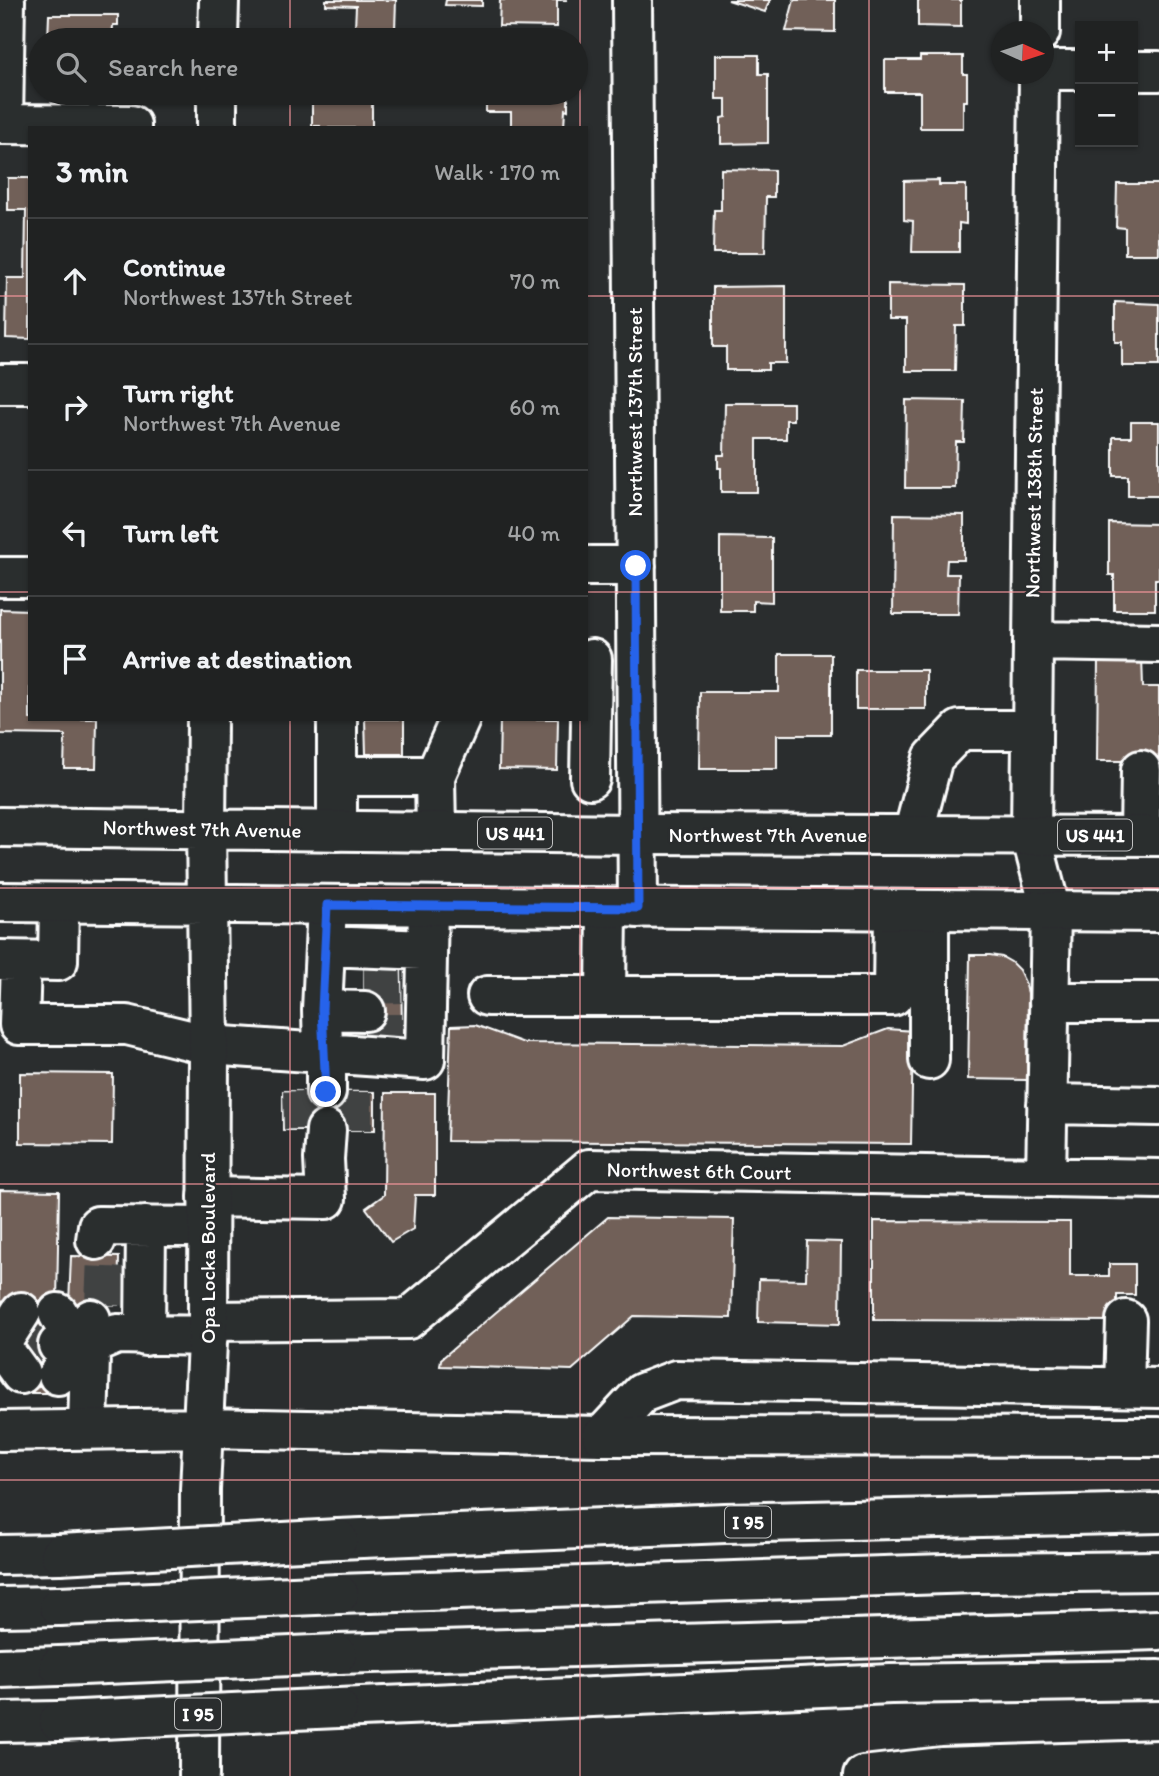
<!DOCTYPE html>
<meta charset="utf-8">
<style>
body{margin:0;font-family:Itim,sans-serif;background:#2d2f2f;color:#f1f3f6}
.controls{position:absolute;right:21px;top:21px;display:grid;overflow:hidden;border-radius:0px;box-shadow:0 2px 5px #0004}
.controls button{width:63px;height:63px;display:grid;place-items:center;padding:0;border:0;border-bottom:2px solid #3d3f40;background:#202222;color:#f1f3f6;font:35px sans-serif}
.compass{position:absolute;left:991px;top:21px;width:63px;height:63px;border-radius:50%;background:#202222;box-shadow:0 2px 5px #0004;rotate:93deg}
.stop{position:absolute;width:21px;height:21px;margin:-16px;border:5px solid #2563eb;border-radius:50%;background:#fff}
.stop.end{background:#2563eb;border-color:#fff;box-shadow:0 2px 7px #0008}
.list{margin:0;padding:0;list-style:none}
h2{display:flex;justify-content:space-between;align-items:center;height:91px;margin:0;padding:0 28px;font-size:30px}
h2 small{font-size:23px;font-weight:400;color:#a2a4a5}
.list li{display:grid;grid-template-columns:46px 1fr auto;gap:21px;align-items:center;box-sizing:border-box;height:126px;padding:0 28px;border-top:2px solid #3d3f40}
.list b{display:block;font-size:26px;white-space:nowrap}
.list p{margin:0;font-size:23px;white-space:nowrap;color:#a2a4a5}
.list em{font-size:23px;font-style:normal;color:#a2a4a5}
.icon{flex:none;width:38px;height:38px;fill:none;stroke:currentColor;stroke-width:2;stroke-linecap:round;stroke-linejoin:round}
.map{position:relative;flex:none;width:1159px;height:1776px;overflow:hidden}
.search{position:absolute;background:#202222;box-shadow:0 2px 5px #0004;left:28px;top:28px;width:560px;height:77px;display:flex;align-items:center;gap:18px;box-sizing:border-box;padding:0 24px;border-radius:38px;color:#a2a4a5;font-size:26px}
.panel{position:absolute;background:#202222;box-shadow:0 2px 5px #0004;left:28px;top:126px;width:560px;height:595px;border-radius:0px}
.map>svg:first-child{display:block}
.building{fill:#716059;stroke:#fff;stroke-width:2}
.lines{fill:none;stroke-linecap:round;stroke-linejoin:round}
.minor-tunnel{stroke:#3f4243;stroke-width:38;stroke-dasharray:38 19;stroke-linecap:butt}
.minor-casing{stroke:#fff;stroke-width:44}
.major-casing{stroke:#fff;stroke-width:44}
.highway-casing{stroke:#fff;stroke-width:44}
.minor{stroke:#2a2d2e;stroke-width:38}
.major{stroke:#2a2d2e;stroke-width:38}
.highway{stroke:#2a2d2e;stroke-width:38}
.highway-bridge-casing{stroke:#fff;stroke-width:44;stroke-linecap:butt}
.highway-bridge{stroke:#2a2d2e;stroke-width:38}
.route{stroke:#2563eb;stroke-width:9}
.grid{fill:none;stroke:#ff9aa2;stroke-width:2;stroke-opacity:0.55}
.labels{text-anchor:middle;stroke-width:5;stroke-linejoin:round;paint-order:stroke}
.shield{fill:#2a2d2e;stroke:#bfc0c0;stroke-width:2}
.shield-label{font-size:19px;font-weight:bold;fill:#fff}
.street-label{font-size:21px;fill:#fff;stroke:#2a2d2e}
</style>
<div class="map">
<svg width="1159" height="1776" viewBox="0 0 1159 1776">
<rect width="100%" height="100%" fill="#2a2d2e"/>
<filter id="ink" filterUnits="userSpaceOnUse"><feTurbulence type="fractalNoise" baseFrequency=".0143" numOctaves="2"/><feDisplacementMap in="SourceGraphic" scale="14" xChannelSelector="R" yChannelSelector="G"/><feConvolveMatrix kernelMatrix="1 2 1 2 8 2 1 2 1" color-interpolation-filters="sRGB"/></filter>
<g filter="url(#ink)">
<path class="building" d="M326,0H396L395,30L355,28L356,6L326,5Z
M446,0H482V6L445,5Z
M500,0H567H557V27L499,26Z
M728,0H770L765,12Z
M794,0H835V32L786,31Z
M918,0H961V27L918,26Z
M49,15H118V25H113L112,40H48Z
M716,55H759V74H768V143L721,144V118L726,117V99H716Z
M920,56H963V74H967V101H963V128H920V92H885V60H920Z
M312,93H359V102L372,101V128H320V126H312Z
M484,93H568V110L565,109L564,128H511V112H486V103H484Z
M721,169L774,170V197H766L765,253H713L714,210H721Z
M8,178H30V339L6,338L7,278H25L26,210H8Z
M939,180V185H966V224L959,223V252H912L913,221L904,220V181Z
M1117,184H1159V254H1125V228L1116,227Z
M888,284L965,285V326H956L955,371H906V320H888Z
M786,286V363H768V370H726V347H713V287Z
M1115,302L1159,304V366H1122V342H1115Z
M906,400L965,401L964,442H956L955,488H905Z
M725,403H793V420H786V439H757V492H721V468H718V455H724Z
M1131,422H1159V496H1128V476H1113V437H1131Z
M894,514L964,515V560H947L946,574H959L958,614H893Z
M1109,523L1159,524V579H1155V610H1114V575H1109Z
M720,537L772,538V602L753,601V611H720Z
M0,609L30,610V719H97L96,768H64L65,735L0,734Z
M779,654H831V735H777V769H699L700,692H779Z
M1098,656H1142L1143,687H1159V761H1097Z
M856,670H926V709H856Z
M365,719H404V754H366Z
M500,719H558L557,770L499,769Z
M970,955H990L1002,957L1011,962L1019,970L1025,982L1028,993L1027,1080L968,1079Z
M401,965L402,1033H365L364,968Z
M475,1025L524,1043L843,1046L888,1029L913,1031L911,1144L447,1141L451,1026Z
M20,1073L113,1074L112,1144L20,1143Z
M283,1091L375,1092V1130H283Z
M385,1093H435V1195H415L413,1229L391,1242L366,1208L384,1195Z
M0,1190L59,1191L57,1303L0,1302Z
M608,1217L734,1219L731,1318L634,1316L572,1370L440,1366L441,1359Z
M874,1221L1070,1222V1276H1109V1264H1135V1295H1117V1321L874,1320Z
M807,1241L841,1242L840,1324L758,1322L759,1279L806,1280Z
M71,1256L119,1257L118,1305L69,1304Z
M22,1305H59L57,1393H20Z"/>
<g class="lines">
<path class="minor-tunnel" d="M364,985L401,984
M365,1033H402
M302,1091L303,1130
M353,1092V1130
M104,1305L106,1257
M21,1345H58"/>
<g class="minor-casing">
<path id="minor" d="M632,0L638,908
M1040,32V0
M1044,70H1080
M1133,71H1159
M1039,74L1031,835L1051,911L1046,1177
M0,124L131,125V128
M3,124L5,0
M0,384H30
M586,566H636
M0,577H30
M1033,641L1159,643
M337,776V719
M590,779L592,659
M337,831V776H435
M436,832L435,776L460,719
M913,835L933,758L960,730H1032
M1140,835L1141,770
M327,905L322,1010L323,1053L425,1060L428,906
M325,946L427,950
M0,960L58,961L59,903
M21,961L19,1025H127L209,1045L323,1053L326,1069V1092
M487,996H893L894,910
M606,996L607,908
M1049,1002H1159
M322,1010L365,1011
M929,1060V910
M1047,1104L1159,1106
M208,1197L326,1199L324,1159L326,1130
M96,1240L98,1226L208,1227
M208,1321L408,1319L589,1169L1159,1179
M145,1336L146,1226
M58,1345H91L117,1334L208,1336
M21,1374L0,1345L21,1312
M58,1375L75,1345L58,1313
M1124,1387L1126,1320
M88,1429L91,1319
M602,1436L642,1393L676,1380L1159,1388"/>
</g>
<g class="major-casing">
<path id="major" d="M218,40L219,0
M217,128V93
M0,827L638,834L1159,836
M0,902L1159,912
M0,1431L204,1428L602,1436
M199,1776L200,1490L208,1321L209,1045L206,829L207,719"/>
</g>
<g class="highway-casing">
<path id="highway" d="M602,1436L1159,1437
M338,1539L725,1523L1159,1513
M0,1555L60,1554
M339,1594L975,1573L1159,1571
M0,1607L59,1606
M337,1654L1159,1630
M0,1668L59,1666
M338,1708L891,1684L1159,1680
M0,1722L59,1721
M863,1776L942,1767L1159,1760"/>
</g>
<use href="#minor" class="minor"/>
<use href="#major" class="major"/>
<use href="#highway" class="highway"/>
<g class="highway-bridge-casing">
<path id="highway-bridge" d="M60,1554L338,1539
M59,1606L339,1594
M59,1666L337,1654
M59,1721L338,1708"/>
</g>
<use href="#highway-bridge" class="highway-bridge"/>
</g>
</g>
<g class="lines" filter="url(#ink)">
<path class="route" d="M326,1092L322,1010L327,905L638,908L636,566"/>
</g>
<path class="grid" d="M290,0V40M580,0V128M869,0V1776M290,93V128M0,296H30M586,296H1159M0,592H30M586,592H1159M290,719V1776M580,719V1776M0,888H1159M0,1184H1159M0,1480H1159"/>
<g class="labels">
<g class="shield">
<rect x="478" y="817.5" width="74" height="31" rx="5"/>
<rect x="1058" y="819.5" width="74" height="31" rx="5"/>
<rect x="725" y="1506.5" width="46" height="31" rx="5"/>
<rect x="175" y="1698.5" width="46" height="31" rx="5"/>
</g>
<g class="shield-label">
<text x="515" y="840">US 441</text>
<text x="1095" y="842">US 441</text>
<text x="748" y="1529">I 95</text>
<text x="198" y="1721">I 95</text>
</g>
<g class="street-label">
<text transform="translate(635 412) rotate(-90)" y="7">Northwest 137th Street</text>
<text transform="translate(1034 493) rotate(-89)" y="7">Northwest 138th Street</text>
<text transform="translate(202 829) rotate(1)" y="7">Northwest 7th Avenue</text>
<text x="768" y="842">Northwest 7th Avenue</text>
<text transform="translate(699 1171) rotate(1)" y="7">Northwest 6th Court</text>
<text transform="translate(208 1248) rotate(-90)" y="7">Opa Locka Boulevard</text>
</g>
</g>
</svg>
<div class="controls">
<button>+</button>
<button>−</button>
</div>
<svg class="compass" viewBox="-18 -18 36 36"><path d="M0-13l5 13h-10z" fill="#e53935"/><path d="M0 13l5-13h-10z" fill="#a2a4a5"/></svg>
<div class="stop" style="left:636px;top:566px"></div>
<div class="stop end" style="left:326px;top:1092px"></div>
<div class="search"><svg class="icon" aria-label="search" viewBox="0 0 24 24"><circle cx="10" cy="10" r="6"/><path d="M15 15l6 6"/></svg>Search here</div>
<section class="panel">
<h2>3 min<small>Walk · 170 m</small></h2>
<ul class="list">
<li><svg class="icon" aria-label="ahead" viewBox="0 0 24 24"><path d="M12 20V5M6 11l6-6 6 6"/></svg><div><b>Continue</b><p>Northwest 137th Street</p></div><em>70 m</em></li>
<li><svg class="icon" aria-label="right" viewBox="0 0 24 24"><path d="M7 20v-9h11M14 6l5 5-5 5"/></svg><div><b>Turn right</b><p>Northwest 7th Avenue</p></div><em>60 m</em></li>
<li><svg class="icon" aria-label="left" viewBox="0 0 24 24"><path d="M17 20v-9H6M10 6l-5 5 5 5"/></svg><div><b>Turn left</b></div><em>40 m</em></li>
<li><svg class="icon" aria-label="arrive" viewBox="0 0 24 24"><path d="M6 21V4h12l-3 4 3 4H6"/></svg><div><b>Arrive at destination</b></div></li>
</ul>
</section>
</div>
